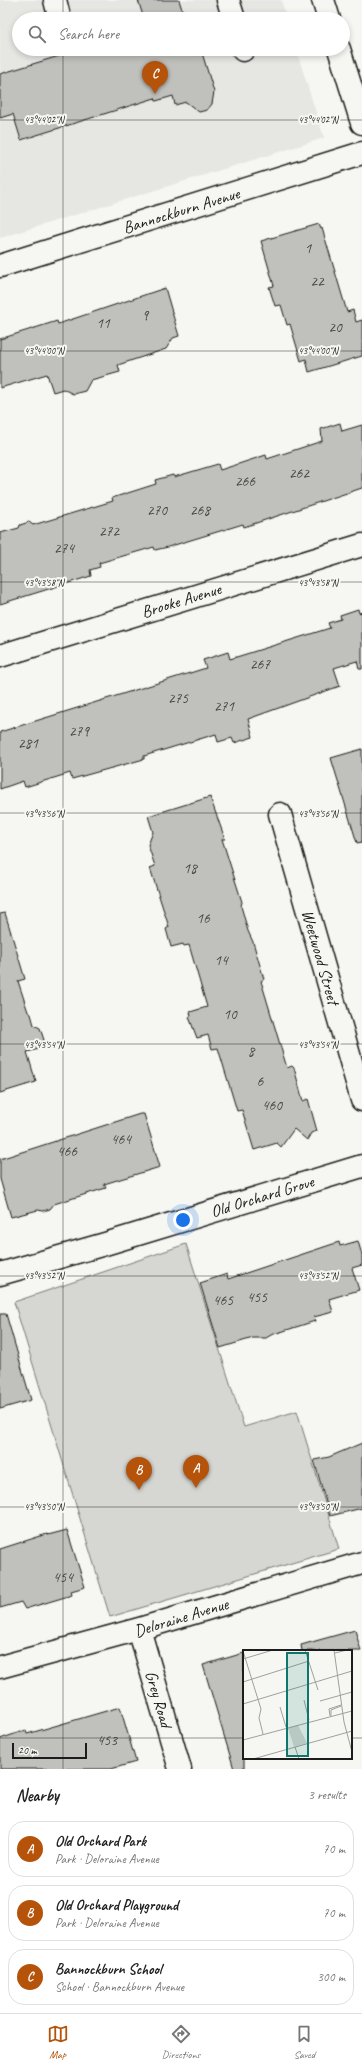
<!DOCTYPE html>
<meta charset="utf-8">
<style>
body{margin:0;font-family:Caveat,sans-serif;background:#f2f2f2;color:#222}
.scale{position:absolute;left:12px;bottom:10px;width:75px;box-sizing:border-box;padding-left:4px;border:2px solid #1c1c1c;border-top:0;font-size:11px;line-height:14px;white-space:nowrap;color:#1c1c1c;-webkit-text-stroke:3px #f6f6f2;paint-order:stroke}
.you{position:absolute;left:183px;top:1220px;width:14px;height:14px;margin:-10px;border:3px solid #fff;border-radius:50%;background:#1a73e8;box-shadow:0 0 0 6px #1a73e833}
.badge{display:grid;place-items:center;width:26px;height:26px;border-radius:50%;background:#b45309;color:#fff;font-size:13px;font-weight:700}
.pin{position:absolute;translate:-50% -33px;filter:drop-shadow(0 1px 2px #0008)}
.pin::after{content:'';position:absolute;top:21px;width:14px;height:12px;background:inherit;clip-path:polygon(0 0,100% 0,50% 100%)}
.list{margin:0;padding:0;list-style:none}
h2{display:flex;justify-content:space-between;align-items:center;height:52px;margin:0;padding:0 16px;font-size:17px}
h2 small{font-size:13px;font-weight:400;color:#767676}
.list li{display:grid;grid-template-columns:26px 1fr auto;gap:12px;align-items:center;box-sizing:border-box;height:56px;margin:0 8px 8px;padding:0 8px;border:1px solid #e0e0e0;border-radius:16px}
.list b{display:block;font-size:15px;white-space:nowrap}
.list p{margin:0;font-size:13px;white-space:nowrap;color:#767676}
.list em{font-size:13px;font-style:normal;color:#767676}
.icon{flex:none;width:22px;height:22px;fill:none;stroke:currentColor;stroke-width:2;stroke-linecap:round;stroke-linejoin:round}
.map{position:relative;flex:none;width:362px;height:1769px;overflow:hidden}
.search{position:absolute;background:#fff;box-shadow:0 2px 6px #0003;left:12px;right:12px;top:12px;height:44px;display:flex;align-items:center;gap:10px;box-sizing:border-box;padding:0 14px;border-radius:22px;color:#767676;font-size:15px}
.sheet{height:244px;background:#fff}
nav{display:flex;justify-content:space-around;align-items:center;box-sizing:border-box;height:56px;border-top:1px solid #e0e0e0;background:#fff;font-size:11px;color:#767676}
nav a{display:grid;justify-items:center;gap:2px}
nav .on{color:#b45309}
.map>svg:first-child{display:block}
.built{fill:#e6e6e2}
.green{fill:#d6d6d2;stroke:#797977}
.building{fill:#c0c0bd;stroke:#1c1c1c}
.lines{fill:none;stroke-linecap:round;stroke-linejoin:round}
.minor-casing{stroke:#1c1c1c;stroke-width:25}
.minor{stroke:#f6f6f2;stroke-width:22}
.ticks{fill:none;stroke:#1c1c1c;stroke-width:1;stroke-opacity:0.45}
.labels{text-anchor:middle;stroke-width:4;stroke-linejoin:round;paint-order:stroke}
.number-label{font-size:15px;fill:#454544}
.street-label{font-size:17px;fill:#1c1c1c;stroke:#f6f6f2}
.inset-road{fill:none;stroke:#9f9f9c;stroke-width:1}
.view{fill:#0f766e;fill-opacity:0.15;stroke:#0f766e;stroke-width:2}
.inset-edge{fill:none;stroke:#1c1c1c;stroke-width:2}
.ticks-label{font-size:10px;text-anchor:middle;fill:#1c1c1c;stroke:#f6f6f2;stroke-width:4;stroke-linejoin:round;paint-order:stroke}
</style>
<div class="map">
<svg width="362" height="1769" viewBox="0 0 362 1769">
<rect width="100%" height="100%" fill="#f6f6f2"/>
<filter id="ink" filterUnits="userSpaceOnUse"><feTurbulence type="fractalNoise" baseFrequency=".025" numOctaves="2"/><feDisplacementMap in="SourceGraphic" scale="8" xChannelSelector="R" yChannelSelector="G"/><feConvolveMatrix kernelMatrix="1 2 1 2 8 2 1 2 1" color-interpolation-filters="sRGB"/></filter>
<g filter="url(#ink)">
<path class="built" d="M0,0H281L287,19H19V49H296L324,138L0,238Z"/>
<path class="green" d="M186,1244L244,1427L297,1411L339,1549L110,1617L14,1302Z"/>
<path class="building" d="M138,0H179L185,19H144Z
M82,49H194L196,55L202,53L214,92L212,104L207,110L199,112L186,102L175,105L173,96L156,101L155,98L21,140L13,114L0,118V74Z
M319,224L321,229L322,228L347,312L353,310L356,322L362,320V356L309,372L306,359L301,361L290,324L287,325L281,305L275,306L269,287L274,286L261,241Z
M165,288L179,336L173,338L166,349L118,365L120,372L91,380L85,391L73,394L63,389L53,392L47,374L0,388V339L57,321L58,324Z
M340,423L342,431L362,425V488L244,527L243,524L168,547L155,550L154,547L99,563L100,567L90,570L91,576L0,604V533L19,528L20,525L29,522L33,525L113,501L112,498L156,484L155,480L173,475L174,477L218,464L220,470L266,455L267,459L322,441L321,429Z
M358,609L359,613L362,612V669H359L357,661L334,668L340,686L248,719L253,737L234,743L232,738L218,742L216,734L144,756V759L72,779L70,773L25,787L23,781L0,789V732L206,668L203,660L228,652L230,659L330,628L328,623L341,619L340,615Z
M362,749V842L357,843L331,758Z
M210,797L225,839H222L242,902L241,906L248,931L253,942L264,979L261,981L287,1068L292,1066L294,1068L303,1101L308,1099L317,1131L311,1133L307,1140L294,1129L281,1147L277,1143L254,1150L242,1110L237,1111L218,1048L212,1049L208,1035L197,1038L189,1017L191,1016L190,1012L207,1007L189,945L184,946L183,944L171,947L166,929L169,927L150,868L155,866L148,845L153,832L148,816Z
M5,913L25,979L18,981L28,1012L31,1014L34,1025L40,1028L44,1040L39,1049L27,1052L36,1082L0,1093V914Z
M140,1114H144L160,1167L104,1184L106,1188L54,1204L50,1209L43,1211L38,1210L11,1217L0,1179V1159Z
M358,1241L362,1255V1265L352,1268L359,1290L329,1299L333,1312L314,1317L315,1321L271,1335L266,1338H253L220,1348L200,1283L227,1274L228,1279L339,1242L340,1246Z
M0,1314H6L31,1400L0,1409Z
M362,1443V1508L330,1516L314,1460L329,1457Z
M67,1530L85,1587L71,1591L72,1595L25,1609L21,1602L0,1608V1549L47,1534L48,1535Z
M355,1630L361,1651H302L301,1645Z
M244,1653V1769H234L203,1665Z
M120,1707L136,1762L111,1769H0V1739L26,1730L27,1734Z"/>
<g class="lines">
<g class="minor-casing">
<path id="minor" d="M55,0L59,16
M228,0L234,19
M323,0L329,19
M243,49V50
M339,49L362,123
M0,266L362,153
M0,656L362,545
M280,814L362,1100
M0,1274L105,1244L362,1166
M139,1629L180,1769
M0,1667L139,1629L362,1563"/>
</g>
<use href="#minor" class="minor"/>
</g>
</g>
<path class="ticks" d="M63,0V19M63,49V1769M0,120H362M0,351H362M0,582H362M0,813H362M0,1044H362M0,1276H362M0,1507H362M0,1738H244M351,1738H362"/>
<g class="labels">
<g class="number-label">
<text x="308" y="253">1</text>
<text x="317" y="286">22</text>
<text x="145" y="320">9</text>
<text x="103" y="328">11</text>
<text x="335" y="332">20</text>
<text x="299" y="478">262</text>
<text x="245" y="486">266</text>
<text x="157" y="515">270</text>
<text x="200" y="515">268</text>
<text x="109" y="536">272</text>
<text x="64" y="553">274</text>
<text x="260" y="669">267</text>
<text x="178" y="703">275</text>
<text x="224" y="711">271</text>
<text x="79" y="736">279</text>
<text x="28" y="748">281</text>
<text x="190" y="873">18</text>
<text x="203" y="923">16</text>
<text x="221" y="965">14</text>
<text x="230" y="1019">10</text>
<text x="251" y="1056">8</text>
<text x="260" y="1086">6</text>
<text x="272" y="1110">460</text>
<text x="121" y="1144">464</text>
<text x="67" y="1156">466</text>
<text x="257" y="1302">455</text>
<text x="223" y="1305">465</text>
<text x="63" y="1582">454</text>
<text x="107" y="1745">453</text>
</g>
<g class="street-label">
<text transform="translate(181 210) rotate(-17)" y="6">Bannockburn Avenue</text>
<text transform="translate(181 600) rotate(-17)" y="6">Brooke Avenue</text>
<text transform="translate(321 957) rotate(74)" y="6">Weetwood Street</text>
<text transform="translate(262 1196) rotate(-17)" y="6">Old Orchard Grove</text>
<text transform="translate(181 1617) rotate(-17)" y="6">Deloraine Avenue</text>
<text transform="translate(159 1699) rotate(74)" y="6">Grey Road</text>
</g>
</g>
<g transform="translate(243 1650)">
<rect width="109" height="109" fill="#f6f6f2"/>
<path d="M55,75L64,93L51,97L45,78Z" fill="#d6d6d2"/>
<path class="inset-road" d="M62,0L75,40M91,0L101,72L109,102M0,1L18,59L16,68L20,84M92,3L104,0M0,9L30,0M0,32L66,11M61,50L66,70M77,51L109,42M0,54L109,21M37,57L43,77M87,66L86,59L98,55M88,66V60L98,56M0,90L109,61M52,97L56,109M10,109L109,81"/>
<path class="view" d="M44,3H65V106H44Z"/>
<rect width="109" height="109" class="inset-edge"/>
</g>
<g class="ticks-label">
<text x="44" y="123">43°44'02"N</text>
<text x="318" y="123">43°44'02"N</text>
<text x="44" y="354">43°44'00"N</text>
<text x="318" y="354">43°44'00"N</text>
<text x="44" y="586">43°43'58"N</text>
<text x="318" y="586">43°43'58"N</text>
<text x="44" y="817">43°43'56"N</text>
<text x="318" y="817">43°43'56"N</text>
<text x="44" y="1048">43°43'54"N</text>
<text x="318" y="1048">43°43'54"N</text>
<text x="44" y="1279">43°43'52"N</text>
<text x="318" y="1279">43°43'52"N</text>
<text x="44" y="1510">43°43'50"N</text>
<text x="318" y="1510">43°43'50"N</text>
</g>
</svg>
<div class="scale">20 m</div>
<div class="you"></div>
<div class="pin badge" style="left:196px;top:1488px">A</div>
<div class="pin badge" style="left:139px;top:1490px">B</div>
<div class="pin badge" style="left:155px;top:94px">C</div>
<div class="search"><svg class="icon" aria-label="search" viewBox="0 0 24 24"><circle cx="10" cy="10" r="6"/><path d="M15 15l6 6"/></svg>Search here</div>
</div>
<section class="sheet">
<h2>Nearby<small>3 results</small></h2>
<ul class="list">
<li><span class="badge">A</span><div><b>Old Orchard Park</b><p>Park · Deloraine Avenue</p></div><em>70 m</em></li>
<li><span class="badge">B</span><div><b>Old Orchard Playground</b><p>Park · Deloraine Avenue</p></div><em>70 m</em></li>
<li><span class="badge">C</span><div><b>Bannockburn School</b><p>School · Bannockburn Avenue</p></div><em>300 m</em></li>
</ul>
</section>
<nav>
<a class="on"><svg class="icon" aria-label="map" viewBox="0 0 24 24"><path d="M3 6l6-2 6 2 6-2v14l-6 2-6-2-6 2zM9 4v14M15 6v14"/></svg>Map</a>
<a><svg class="icon" aria-label="directions" viewBox="0 0 24 24"><path d="M12 3l9 9-9 9-9-9zM9 14v-3h6M13 9l2 2-2 2"/></svg>Directions</a>
<a><svg class="icon" aria-label="saved" viewBox="0 0 24 24"><path d="M7 4h10v16l-5-4-5 4z"/></svg>Saved</a>
</nav>
